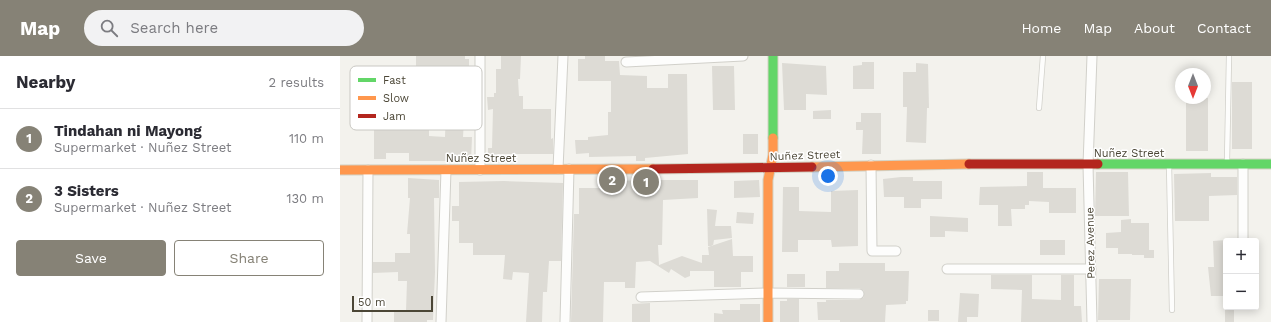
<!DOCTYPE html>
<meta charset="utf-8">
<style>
body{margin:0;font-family:"Work Sans",sans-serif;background:#f2f2f3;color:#2b2b33}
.controls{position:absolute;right:12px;bottom:12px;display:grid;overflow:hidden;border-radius:4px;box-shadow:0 2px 10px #0003}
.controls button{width:36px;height:36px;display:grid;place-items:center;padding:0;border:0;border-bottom:1px solid #e1e1e2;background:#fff;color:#2b2b33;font:20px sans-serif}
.compass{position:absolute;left:835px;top:12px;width:36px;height:36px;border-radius:50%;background:#fff;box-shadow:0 2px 10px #0003;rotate:180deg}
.scale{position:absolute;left:12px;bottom:10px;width:81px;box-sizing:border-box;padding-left:4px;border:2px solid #4b4636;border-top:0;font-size:11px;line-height:14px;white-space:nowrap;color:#4b4636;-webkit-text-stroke:3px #fff;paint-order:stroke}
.you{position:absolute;left:488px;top:120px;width:14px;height:14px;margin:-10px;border:3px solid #fff;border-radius:50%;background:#1a73e8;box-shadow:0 0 0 6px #1a73e833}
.badge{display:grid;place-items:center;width:26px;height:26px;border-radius:50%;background:#868276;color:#fff;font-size:13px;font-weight:700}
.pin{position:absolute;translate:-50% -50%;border:2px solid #fff;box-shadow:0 1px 4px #0006}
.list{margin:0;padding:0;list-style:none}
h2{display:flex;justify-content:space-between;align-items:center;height:52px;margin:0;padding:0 16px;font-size:17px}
h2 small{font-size:13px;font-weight:400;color:#7c7c81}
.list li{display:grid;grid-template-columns:26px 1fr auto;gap:12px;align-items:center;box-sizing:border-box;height:60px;padding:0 16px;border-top:1px solid #e1e1e2}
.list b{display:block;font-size:15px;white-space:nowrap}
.list p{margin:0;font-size:13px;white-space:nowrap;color:#7c7c81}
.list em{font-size:13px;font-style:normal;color:#7c7c81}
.actions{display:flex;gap:8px;padding:12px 16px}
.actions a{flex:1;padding:9px 0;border:1px solid #868276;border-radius:4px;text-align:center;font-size:14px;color:#868276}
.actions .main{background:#868276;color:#fff}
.icon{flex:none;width:22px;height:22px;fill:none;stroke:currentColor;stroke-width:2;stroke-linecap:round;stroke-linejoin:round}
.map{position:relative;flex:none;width:931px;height:266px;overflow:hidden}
header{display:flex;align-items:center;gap:24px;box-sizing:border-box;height:56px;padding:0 20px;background:#868276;color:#fff}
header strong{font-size:19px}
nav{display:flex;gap:22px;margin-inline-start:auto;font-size:14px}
.search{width:280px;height:36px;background:#f2f2f3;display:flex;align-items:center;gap:10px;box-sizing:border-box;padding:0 14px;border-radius:22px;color:#7c7c81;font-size:15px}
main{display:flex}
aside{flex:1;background:#fff}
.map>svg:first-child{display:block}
.building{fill:#dddbd5;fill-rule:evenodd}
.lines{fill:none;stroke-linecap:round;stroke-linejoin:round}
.lane-casing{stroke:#d1d0ca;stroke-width:6}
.street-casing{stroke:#d1d0ca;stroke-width:11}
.fast-casing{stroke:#d3d1c3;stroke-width:11}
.slow-casing{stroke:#d3d1c3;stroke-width:11}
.jam-casing{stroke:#d3d1c3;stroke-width:11}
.lane{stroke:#fdfdfc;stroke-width:4.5}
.street{stroke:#fdfdfc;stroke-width:9}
.fast{stroke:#63d668;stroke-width:9}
.slow{stroke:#ff974d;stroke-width:9}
.jam{stroke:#b3261e;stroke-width:9}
.labels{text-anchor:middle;stroke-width:3;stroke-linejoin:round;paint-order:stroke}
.street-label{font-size:11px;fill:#4b4636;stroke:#fff}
.key{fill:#fff;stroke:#c9c8c3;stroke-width:1}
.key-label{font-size:11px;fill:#4b4636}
</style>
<header>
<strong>Map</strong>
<div class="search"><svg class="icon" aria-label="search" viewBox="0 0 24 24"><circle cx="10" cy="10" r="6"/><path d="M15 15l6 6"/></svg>Search here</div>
<nav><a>Home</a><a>Map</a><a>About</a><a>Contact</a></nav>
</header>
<main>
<aside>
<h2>Nearby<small>2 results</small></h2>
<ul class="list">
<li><span class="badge">1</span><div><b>Tindahan ni Mayong</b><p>Supermarket · Nuñez Street</p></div><em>110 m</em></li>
<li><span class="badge">2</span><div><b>3 Sisters</b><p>Supermarket · Nuñez Street</p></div><em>130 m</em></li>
</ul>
<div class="actions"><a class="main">Save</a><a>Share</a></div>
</aside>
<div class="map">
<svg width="931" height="266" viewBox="0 0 931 266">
<rect width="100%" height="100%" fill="#f3f2ed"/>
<path class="building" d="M76,0H125V3H129V15H125L122,64H124L123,81H132L131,105H69V97H46V103H34V66H55V40H69L70,11L76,12ZM79,20H99V39H79ZM89,53H106L105,81L89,80Z
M161,0H181L180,23H178L179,40H183V53H211V83L213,82V98H157V102H148V92H152L153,53L148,54L147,41H154V37H156V13H161Z
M245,0H265V5H279L280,19L307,20V32H328V18H347L348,98L305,102V105H296V100L249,101V97L236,98L235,84H248V81L268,79V56H271V25H238V3H245Z
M522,6H534V33H513V10L522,9Z
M442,7L486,10L487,39L466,38V54H444Z
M576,7L588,8L589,52H587L586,87L566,86L567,51H563V16H576Z
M372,10H394L395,54H373Z
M892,26H912V93H892Z
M846,42H868V95H846Z
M491,54V63H473V55Z
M521,57H541V98H522L523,74H516V66H521Z
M403,78H418V98H403Z
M687,116H703V132H736V157H709V146L689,145V149H685V153H671L672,170H658V149H639L640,131L687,130Z
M756,116H788L789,160H755Z
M871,117V121H897V139L869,140V165H835L834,118Z
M561,121H573V125H602V143H581V152H564V141H544L543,123Z
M68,122L99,124V142H94L95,216L93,264H87V266H54V255H66L67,225H58V216L33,217V206H55V197H70V178H67L70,142H68Z
M311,124H358V142L323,144L322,189H318L319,209L342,200L362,207V199H369L368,191L392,183L393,200H413V216H401V231H374V215H350V220L345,222L331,213L329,217L310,205L296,206L295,232H285V226H264L263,266H231L234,158H239V132H266V125Z
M419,124L420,141L394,142V125Z
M164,125L223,127L221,205H209L207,236H203L202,266H186L189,217L173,216L172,224L163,223L165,199H133V187H119V165H112V150H119V126Z
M443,131H459V155L491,156V135L518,134V190L492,191L491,184H458V196H442Z
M367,153L377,154L375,170H391L392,182L374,184L373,190H368Z
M397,156L414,157L413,168L396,167Z
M590,160L628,162V176L605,175V181H590Z
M791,163V167H809V194H814V202H804V199H792V198H778V192H766V177L781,176V164Z
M700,184H725V199H700Z
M886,184V240H871L868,211H874L873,185Z
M499,207H545V215H569L568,245H566V248L546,249L545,266H500V264H478L477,246H486V244H519L524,241V235L519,232H486V215H499Z
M447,218H465V231H447Z
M651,219H692V243L721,244V219H734V250H741L742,266H681L682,234L651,233Z
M759,223H791L790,264H758Z
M620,237L639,238L638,261H627V266H618Z
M447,243H459V266H440V245H447Z
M310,247V266H292V248Z
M400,248H420V266H374V257L383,258L382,254H400Z
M885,251H894V266H885Z
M588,254H599V265H588Z"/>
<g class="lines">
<g class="lane-casing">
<path id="lane" d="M699,52L703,0
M887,106L889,0
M829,108L832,254"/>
</g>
<g class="street-casing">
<path id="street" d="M752,0L748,109L752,266
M286,6L403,0
M531,109L532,195H556
M218,113L223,0
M140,114V0
M903,185V108
M607,213H751
M301,241L428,237L519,238
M27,266L28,114
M101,266L106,114
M225,266L229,113"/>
</g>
<g class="fast-casing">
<path id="fast" d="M433,0V82
M758,108H931"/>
</g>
<g class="slow-casing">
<path id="slow" d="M472,111L629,108
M0,114L313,113
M428,266V124L433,99V82"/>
</g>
<g class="jam-casing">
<path id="jam" d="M629,108H758
M313,113L472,111"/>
</g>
<use href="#lane" class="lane"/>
<use href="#street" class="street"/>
<use href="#fast" class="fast"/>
<use href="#slow" class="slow"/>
<use href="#jam" class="jam"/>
</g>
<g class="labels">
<g class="street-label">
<text x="789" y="101">Nuñez Street</text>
<text transform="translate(465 99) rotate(-2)" y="4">Nuñez Street</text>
<text x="141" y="106">Nuñez Street</text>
<text transform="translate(750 187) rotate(-91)" y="4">Perez Avenue</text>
</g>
</g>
<rect x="10" y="10" width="132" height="64" rx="6" class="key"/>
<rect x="18" y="22" width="18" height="4" fill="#63d668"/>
<rect x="18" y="40" width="18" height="4" fill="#ff974d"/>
<rect x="18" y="58" width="18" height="4" fill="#b3261e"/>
<g class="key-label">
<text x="43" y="28">Fast</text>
<text x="43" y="46">Slow</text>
<text x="43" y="64">Jam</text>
</g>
</svg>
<div class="controls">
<button>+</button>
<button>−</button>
</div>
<svg class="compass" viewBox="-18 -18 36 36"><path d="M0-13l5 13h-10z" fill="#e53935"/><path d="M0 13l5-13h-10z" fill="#7c7c81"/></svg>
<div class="scale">50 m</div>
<div class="you"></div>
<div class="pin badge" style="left:306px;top:126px">1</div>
<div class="pin badge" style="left:272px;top:124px">2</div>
</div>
</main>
